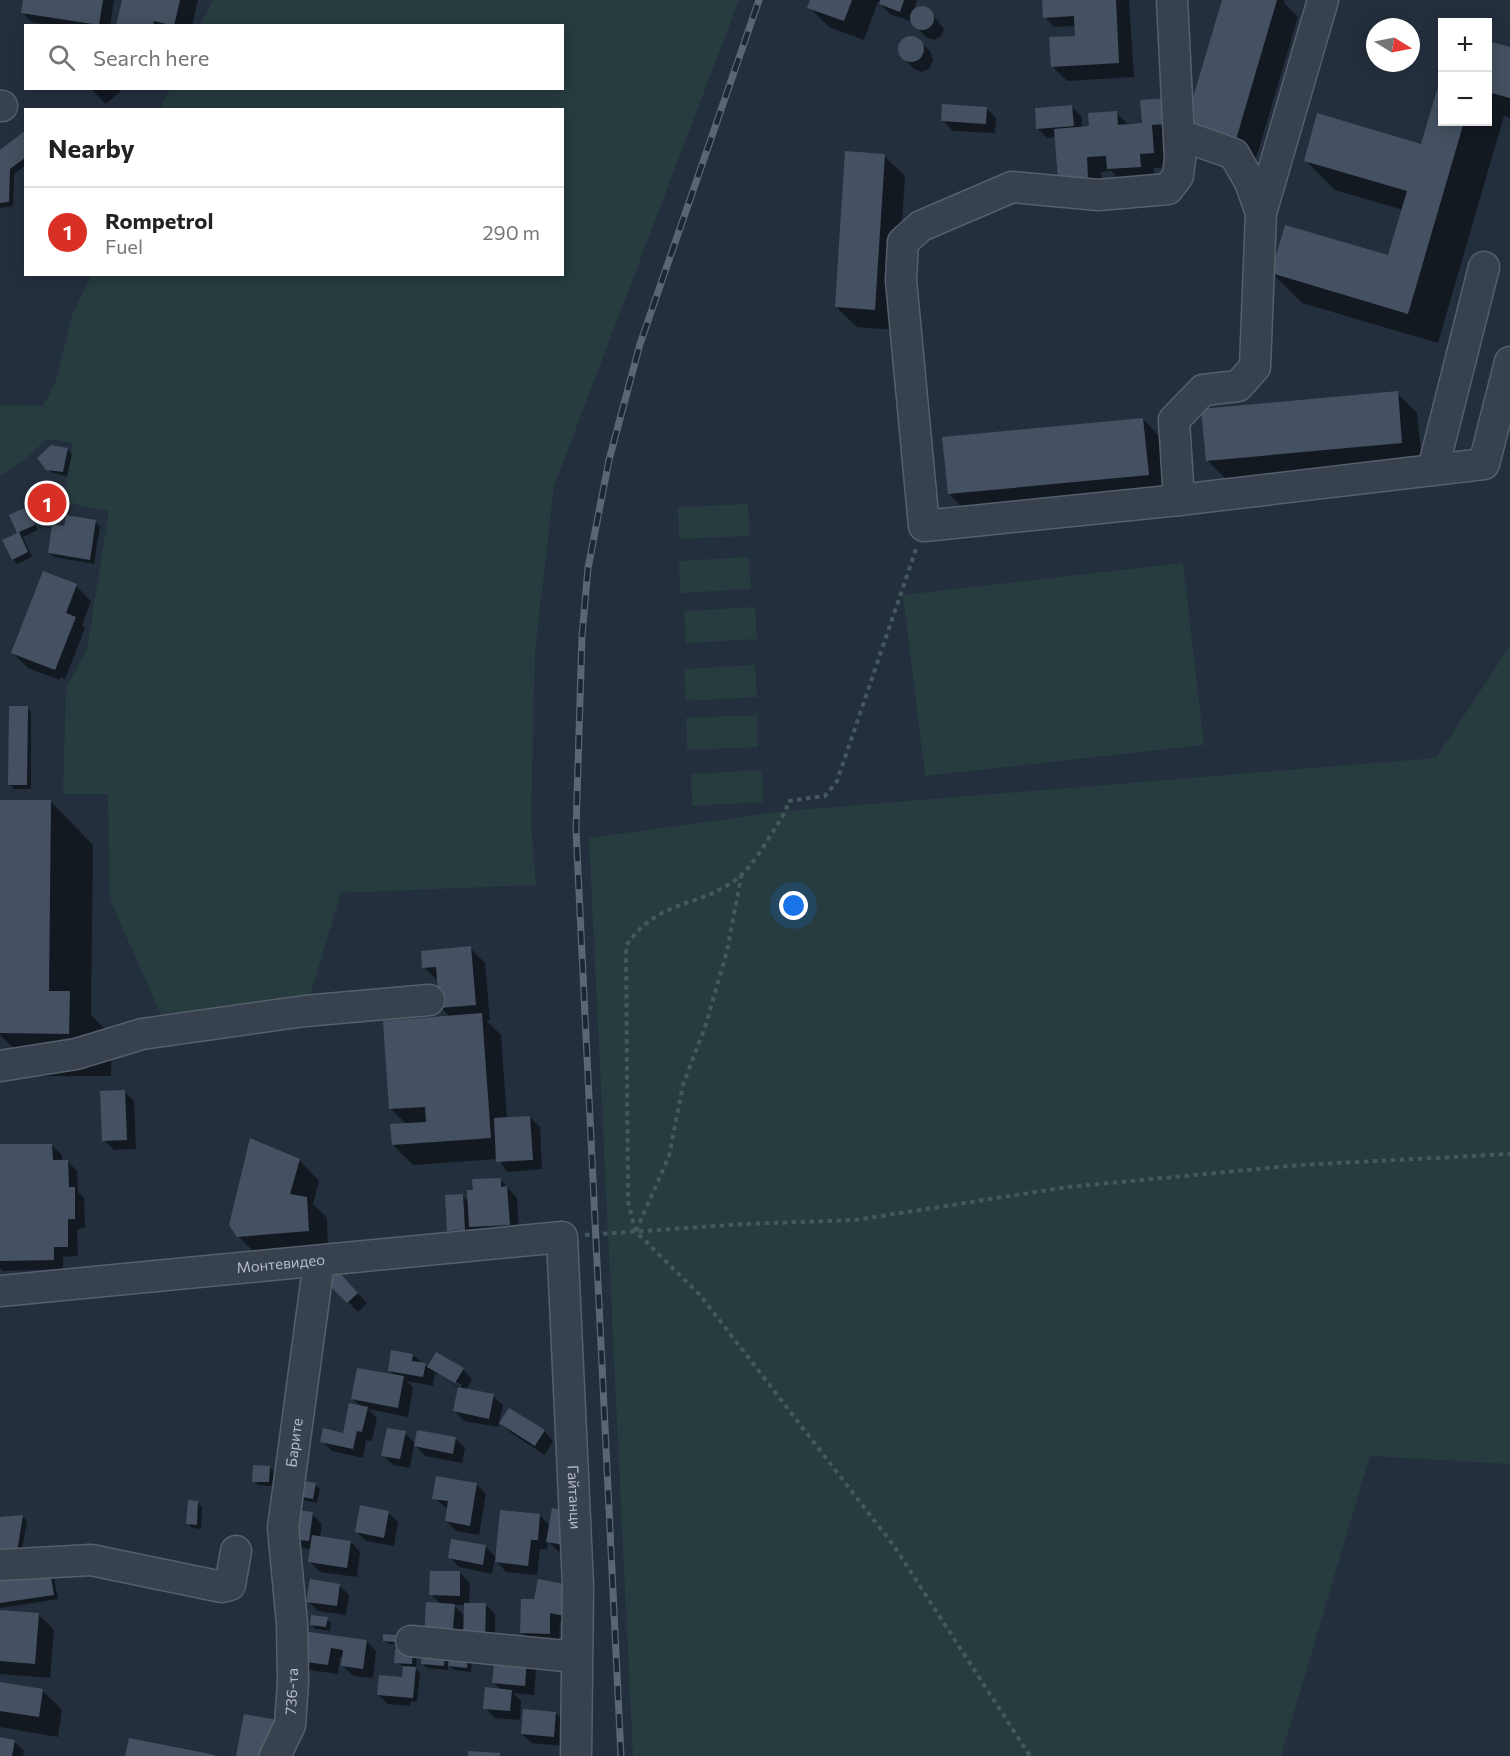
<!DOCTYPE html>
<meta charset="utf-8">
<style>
body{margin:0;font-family:Commissioner,sans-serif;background:#f2f2f2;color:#222}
.controls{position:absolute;right:18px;top:18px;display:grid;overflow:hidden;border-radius:0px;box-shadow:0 3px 15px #0003}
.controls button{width:54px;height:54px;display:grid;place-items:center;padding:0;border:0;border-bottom:2px solid #e0e0e0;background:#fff;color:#222;font:30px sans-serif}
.compass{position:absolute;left:1366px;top:18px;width:54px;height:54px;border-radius:50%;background:#fff;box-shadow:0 3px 15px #0003;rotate:100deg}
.you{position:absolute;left:794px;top:906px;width:21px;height:21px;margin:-15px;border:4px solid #fff;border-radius:50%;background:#1a73e8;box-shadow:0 0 0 9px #1a73e833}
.badge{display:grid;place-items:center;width:39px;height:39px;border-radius:50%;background:#d93025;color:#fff;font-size:20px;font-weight:700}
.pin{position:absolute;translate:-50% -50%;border:3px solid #fff;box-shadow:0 2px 6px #0006}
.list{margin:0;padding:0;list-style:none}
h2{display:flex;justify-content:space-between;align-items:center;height:78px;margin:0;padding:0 24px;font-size:26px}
h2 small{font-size:20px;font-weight:400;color:#767676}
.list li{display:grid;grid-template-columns:39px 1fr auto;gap:18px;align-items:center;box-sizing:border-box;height:90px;padding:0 24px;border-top:2px solid #e0e0e0}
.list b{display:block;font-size:22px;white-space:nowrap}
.list p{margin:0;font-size:20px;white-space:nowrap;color:#767676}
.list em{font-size:20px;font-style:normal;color:#767676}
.icon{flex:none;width:33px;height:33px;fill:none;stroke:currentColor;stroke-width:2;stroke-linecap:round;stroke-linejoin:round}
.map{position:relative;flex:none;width:1510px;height:1756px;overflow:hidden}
.search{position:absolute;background:#fff;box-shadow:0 3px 15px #0003;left:24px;top:24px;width:540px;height:66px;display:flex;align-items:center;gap:15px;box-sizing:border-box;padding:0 21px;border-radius:0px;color:#767676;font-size:22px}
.panel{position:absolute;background:#fff;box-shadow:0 3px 15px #0003;left:24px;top:108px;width:540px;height:168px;border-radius:0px}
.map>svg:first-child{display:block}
.grass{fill:#263c3f}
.shadow{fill:#0007;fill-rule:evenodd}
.building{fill:#455162}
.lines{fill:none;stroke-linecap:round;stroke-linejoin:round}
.minor-casing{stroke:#565f6c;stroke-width:33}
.path{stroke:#44595c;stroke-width:4;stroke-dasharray:4.5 4.5;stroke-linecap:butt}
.minor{stroke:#38414e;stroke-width:30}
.rail-casing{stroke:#5a6575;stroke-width:7}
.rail{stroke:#1d2633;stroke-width:4.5;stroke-dasharray:14;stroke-linecap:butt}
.labels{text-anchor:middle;stroke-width:6;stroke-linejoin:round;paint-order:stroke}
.street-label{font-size:15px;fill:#b4bcc9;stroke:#1d2633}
</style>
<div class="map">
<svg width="1510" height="1756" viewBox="0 0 1510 1756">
<rect width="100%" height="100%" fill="#242f3e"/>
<path class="grass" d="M213,0H739L554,486L535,652L531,822L536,885L341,893L308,1002L163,1019L110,900L108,794H63L66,689L87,649L109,511L63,502L73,443L47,439L23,461L0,476V405L43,406L56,381L73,313L91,275L562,274V110L160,109L170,89L562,88V26L200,25Z
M748,504L750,536L679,539L678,507Z
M749,557L751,589L680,593L679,561Z
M1183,563L1204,745L925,776L903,595Z
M755,607L757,639L686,643L684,611Z
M1510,646V1464L1370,1456L1281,1756H633L589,838L786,811L1436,758Z
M755,665L757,697L686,701L684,669Z
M757,715L758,747L687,750L686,718Z
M762,770L763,802L692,806L691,774Z"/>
<path class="shadow" d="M24,0H114L110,26H53L32,22L22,12Z
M124,0H198L192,26H118Z
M812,0H917L913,12L922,8L930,11L944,29L941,36L934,40L926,37L915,26L911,17L910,21L890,14L878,2L864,40L829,27L809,7Z
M1044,0H1129L1134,77L1067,81L1052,66L1077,37L1076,26L1054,27L1045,17Z
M1223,0H1284V3L1298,17L1255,162L1206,148Z
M911,38L919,41L930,51L933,60L930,68L922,72L914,69L903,58L899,50L903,42Z
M1488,42L1510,49V118L1504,116L1438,343L1302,303L1272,273L1389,257L1403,210L1335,190L1305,160L1422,146L1442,76V122H1488Z
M90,88H124L106,104Z
M1166,100L1168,167L1154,168L1155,181L1124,183L1111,171L1101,172L1103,191L1074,193L1056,137L1047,138L1037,128L1072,107L1082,117V128H1090L1116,113L1129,125L1143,124Z
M986,108L996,118L995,133L953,131L943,121Z
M26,131V165L14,174L13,206L0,208V152Z
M884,156L905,176L895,330L857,327L836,307Z
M1397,393L1417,413L1422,463L1227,480L1207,460Z
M1143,419L1163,440L1168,494L969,514L949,494Z
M67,449L72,454L67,476L53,473L48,469Z
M26,509L38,530L23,537L32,557L17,564L13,559L19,534L11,516Z
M95,522L100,526L94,564L54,557L49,553L65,528Z
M44,573L76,586L91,601L82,625L85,628L65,679L61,677L60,680L28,668L13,653Z
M27,707L31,712V789H14L9,784Z
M51,802L93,845L91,1015L112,1036L111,1076H41L0,1035V864Z
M470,948L485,963L490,1020H486L501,1035L507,1118L530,1117L540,1127L542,1169L507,1172L498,1159L413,1165L393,1145L407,1125L391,1109L450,1017L441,1008L439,982L424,967Z
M124,1091L134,1101L136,1149L114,1150L104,1140Z
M52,1145L62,1155V1162L67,1161L77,1171L78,1192L84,1198L85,1228L77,1229L78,1256L63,1257V1269L3,1271L0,1268V1146Z
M299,1160L319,1181L313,1204L327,1218L328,1251L258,1256L238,1236Z
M500,1179L517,1198L519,1234L480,1236L474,1230V1239L458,1240L448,1230L463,1196L469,1202L475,1191Z
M329,1282L348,1283L367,1303L358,1312Z
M413,1355L428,1368L463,1369L472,1379L466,1390L493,1396L503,1405L498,1427L464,1421L455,1411L459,1388L435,1373L433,1386L407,1381L413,1388L408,1417L368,1409L377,1418L372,1441L366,1440L363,1458L332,1451L322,1441L344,1435L362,1407L352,1398L396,1376L389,1370ZM438,1371L462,1385L461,1388L438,1375Z
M501,1423L544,1431L553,1441L545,1455L511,1433Z
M405,1433L416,1444L455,1438L465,1448L462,1463L425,1456L414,1444L410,1468L393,1465L383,1455Z
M270,1467L274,1472L273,1486L258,1485L254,1481Z
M476,1484L486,1494L479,1535L456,1531L446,1521L448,1509L434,1498Z
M315,1485L320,1489L317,1503L298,1499Z
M198,1503L202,1507L201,1529L192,1528L188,1524Z
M388,1513L398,1522L394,1546L366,1541L356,1531Z
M312,1514L322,1524L320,1538L351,1542L360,1552L357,1577L320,1572L310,1562L312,1549L301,1548L292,1538Z
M540,1515L574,1553L558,1551L548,1541L547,1549H540L537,1575L506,1572L495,1560L492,1574L459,1567L450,1557L486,1547L497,1558Z
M23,1517L27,1521L21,1555L0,1519Z
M53,1572L58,1599L0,1608V1576Z
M460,1573L470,1583L469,1604L486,1605L495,1614V1650H461L441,1604L431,1594ZM453,1605H465V1616Z
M539,1581L579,1626L560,1622L559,1643L531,1642L521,1632L535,1600Z
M339,1585L349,1595L346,1615L318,1611L308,1601Z
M0,1611L39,1615L54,1630L50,1678L0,1674Z
M327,1619L331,1623L330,1631L316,1629L311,1625Z
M304,1633L367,1641L376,1651L373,1678L353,1676L343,1666L344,1658L340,1657L338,1674L310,1670L300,1660Z
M395,1637L399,1641V1645L389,1644L384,1640Z
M397,1650L417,1656L416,1669L420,1673L417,1702L411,1701L410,1706L388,1704L378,1695L404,1680L405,1667L396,1662Z
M423,1654L472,1661L471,1672L454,1670L448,1665V1670L427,1668L423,1664Z
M527,1660L536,1669L534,1695L513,1693L521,1701L520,1720L495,1718L485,1708L501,1690L494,1683Z
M0,1683L42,1690L62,1710L58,1737L0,1727Z
M556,1713L566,1723L564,1746L532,1743L522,1734Z
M0,1739L14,1741L24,1751L23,1756H0Z"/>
<path class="building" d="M23,0H103L99,25L21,13Z
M122,0H180L174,26L154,21L153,26H116Z
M810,0H852L844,21L807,8Z
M880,0H904L900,12L879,4Z
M1042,0H1116L1119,63L1051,67L1049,37L1075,36L1074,16L1043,18Z
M1222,0H1277L1235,143L1184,128Z
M910 18a12 12 0 1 1 24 0a12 12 0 1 1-24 0Z
M898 49a13 13 0 1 1 26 0a13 13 0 1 1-26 0Z
M1488,41L1510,47V98L1488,92Z
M1442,73V122H1464L1408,314L1271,273L1285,225L1388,255L1407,191L1304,161L1317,113L1421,144Z
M1167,98L1168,124L1152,125L1154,153L1140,154L1141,167L1107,169L1106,156L1087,157L1088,177L1058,179L1054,129L1089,126L1088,113L1117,111L1118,125L1142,123L1140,100Z
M942,104L987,107L986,124L941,121Z
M1072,105L1074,126L1036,129L1035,108Z
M26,130V157L10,169L9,202L0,203V150Z
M845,151L885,154L875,310L835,307Z
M1398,391L1402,443L1206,461L1201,409Z
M1143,418L1149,475L948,494L942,437Z
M51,445L68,448L63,472L46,470L37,458Z
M27,507L35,525L19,532L28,552L12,560L2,540L17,533L9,515Z
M66,515L96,520L90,560L48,553L52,524L64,526Z
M43,571L77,584L66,613L76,617L55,670L11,653Z
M9,706H28L27,785H8Z
M0,800H51L49,991H70L69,1034L0,1033Z
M471,946L476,1005L439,1008L436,967L422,968L421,951Z
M482,1013L491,1138L392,1145L390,1124L426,1122L425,1107L389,1109L383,1021Z
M125,1090L127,1140L102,1141L100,1091Z
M530,1116L533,1160L496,1162L494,1118Z
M250,1138L300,1159L290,1194L307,1197L309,1231L237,1237L229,1225Z
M0,1144H52L53,1160H68L69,1187H75V1219H68V1247H54V1260L0,1261Z
M501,1178V1187L507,1186L510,1225L469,1227L467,1190H473L472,1179Z
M463,1194L465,1230L447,1231L445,1195Z
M338,1271L358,1293L347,1303L326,1282Z
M391,1350L413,1354L412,1361L426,1363L423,1377L388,1371Z
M436,1352L464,1368L455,1383L427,1367Z
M357,1368L404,1376L398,1408L351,1399Z
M458,1387L494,1394L489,1419L453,1411Z
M349,1403L368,1407L362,1432L357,1431L353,1449L320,1442L323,1428L343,1433Z
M509,1408L545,1430L535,1446L499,1423Z
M387,1428L406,1431L400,1459L381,1456Z
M417,1430L456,1437L453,1454L414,1446Z
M253,1465L270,1466L269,1482H252Z
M436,1476L477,1483L470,1526L445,1521L448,1501L432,1499Z
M294,1479L316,1483L313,1499L292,1495Z
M188,1500L198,1501L197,1525L186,1524Z
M360,1505L389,1511L384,1538L355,1532Z
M552,1508L570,1511L564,1545L546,1542Z
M294,1510L313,1512L309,1541L290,1539Z
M500,1510L540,1514L538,1540H531L528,1566L495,1562Z
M23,1515L17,1552L0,1553V1517Z
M312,1535L351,1541L347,1568L308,1562Z
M451,1539L486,1545L483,1565L448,1558Z
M49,1566L54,1595L0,1603V1574Z
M430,1571H460V1596L429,1595Z
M310,1579L340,1584L337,1606L306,1602Z
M538,1579L570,1585L569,1617L550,1613V1634L520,1633L521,1599H534Z
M426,1602L455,1604L452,1641L424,1638Z
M464,1603H486L485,1640H463Z
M0,1610L39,1613L35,1664L0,1661Z
M311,1615L328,1617L326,1627L310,1625Z
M302,1631L367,1640L363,1669L341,1666L343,1650L331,1648L328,1665L299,1661Z
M383,1634L395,1635V1642L383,1641Z
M395,1649L413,1650L412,1664L394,1663Z
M422,1652L445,1654L444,1666L421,1664Z
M449,1654L468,1655L467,1668L448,1666Z
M495,1655L527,1658L525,1686L492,1683Z
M403,1666L416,1667L413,1698L377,1695L379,1675L402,1677Z
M0,1682L43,1689L39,1717L0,1711Z
M485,1687L512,1690L510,1711L483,1709Z
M523,1709L556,1712L554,1737L521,1734Z
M244,1714L277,1720L262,1756H236Z
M0,1737L15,1740L12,1756H0Z
M129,1738L215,1755V1756H125Z
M468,1751L500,1753V1756H468Z"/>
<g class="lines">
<g class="minor-casing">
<g id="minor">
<path d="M1172,0L1180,159L1178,176L1168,189L1098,195L1012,187L921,226L903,242L901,280L924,526L1179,500L1484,464L1510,362"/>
<path d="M0,106H2"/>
<path d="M1180,135L1234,154L1250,182L1261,213"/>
<path d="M1433,469L1484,267"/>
<path d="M1179,500L1174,420L1203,390L1238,386L1255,367L1261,213L1323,0"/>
<path d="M0,1066L76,1054L142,1034L305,1011L429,1000"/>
<path id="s1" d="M0,1291L562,1237L578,1585L576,1756"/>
<path d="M0,1565L91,1560L222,1587L230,1585L236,1551"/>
<path d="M411,1641L576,1657"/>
<path id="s2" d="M275,1756L290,1725L293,1682L292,1624L283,1528L319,1261"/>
</g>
</g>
<path class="path" d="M916,549L837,781L825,796L788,801L786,811C775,827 753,867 738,878C698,909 658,898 626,946L628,1201L635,1231L700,1295L894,1546L1030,1756
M636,1231L669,1156L683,1085L706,1024L727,951L741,877
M585,1235L744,1224L855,1220L1068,1187L1300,1165L1510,1154"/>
<use href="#minor" class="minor"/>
<g class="rail-casing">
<path id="rail" d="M621,1756L576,830L582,636L588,568L609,460L640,344L759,0"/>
</g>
<use href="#rail" class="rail"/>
</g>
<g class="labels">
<g class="street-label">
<text dy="5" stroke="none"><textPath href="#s1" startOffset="282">Монтевидео</textPath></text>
<text dy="5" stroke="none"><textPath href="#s2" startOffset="318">Барите</textPath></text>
<text dy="5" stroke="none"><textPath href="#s1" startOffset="825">Гайтанци</textPath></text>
<text dy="5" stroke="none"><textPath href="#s2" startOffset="68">736-та</textPath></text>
</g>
</g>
</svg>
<div class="controls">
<button>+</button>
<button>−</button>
</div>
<svg class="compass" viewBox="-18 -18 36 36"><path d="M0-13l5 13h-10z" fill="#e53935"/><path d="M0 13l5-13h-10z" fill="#767676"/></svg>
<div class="you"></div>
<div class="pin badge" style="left:47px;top:503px">1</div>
<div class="search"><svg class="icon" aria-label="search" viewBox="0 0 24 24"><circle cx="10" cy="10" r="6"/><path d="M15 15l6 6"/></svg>Search here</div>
<section class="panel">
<h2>Nearby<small></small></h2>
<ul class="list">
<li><span class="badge">1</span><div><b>Rompetrol</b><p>Fuel</p></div><em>290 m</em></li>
</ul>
</section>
</div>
